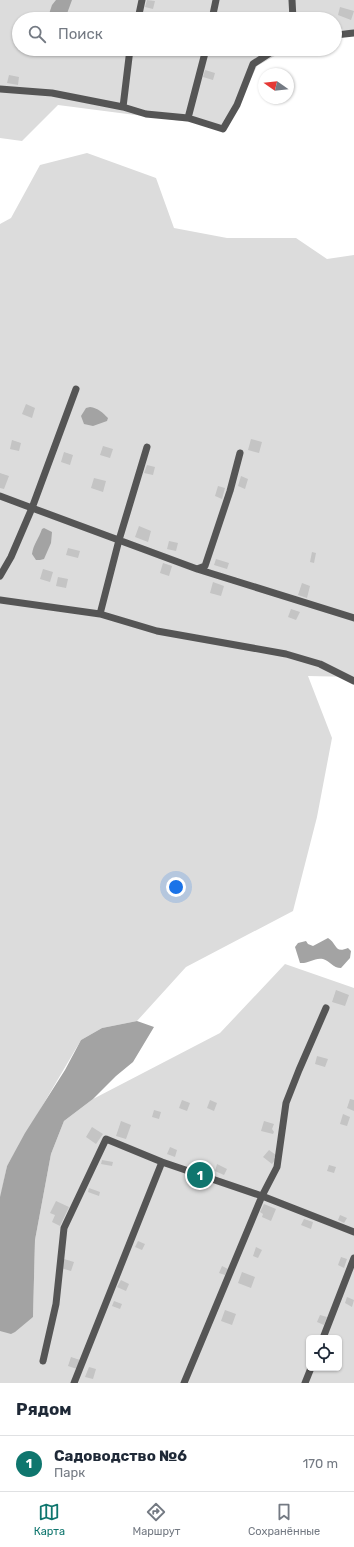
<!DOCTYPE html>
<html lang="ru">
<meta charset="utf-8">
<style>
body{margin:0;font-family:Rubik,sans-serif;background:#f2f2f3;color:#1f2937}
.controls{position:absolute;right:12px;bottom:12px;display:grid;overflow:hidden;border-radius:6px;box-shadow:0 1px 3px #0004}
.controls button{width:36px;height:36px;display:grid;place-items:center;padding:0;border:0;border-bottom:1px solid #e0e1e3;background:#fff;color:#1f2937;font:20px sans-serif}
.compass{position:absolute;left:258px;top:68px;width:36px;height:36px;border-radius:50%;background:#fff;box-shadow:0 1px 3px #0004;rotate:284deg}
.you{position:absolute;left:176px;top:887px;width:14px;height:14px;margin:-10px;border:3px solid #fff;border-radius:50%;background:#1a73e8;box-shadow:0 0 0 6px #1a73e833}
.badge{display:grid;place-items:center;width:26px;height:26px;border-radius:50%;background:#0f766e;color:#fff;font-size:13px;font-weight:700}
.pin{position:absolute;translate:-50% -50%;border:2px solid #fff;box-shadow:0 1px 4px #0006}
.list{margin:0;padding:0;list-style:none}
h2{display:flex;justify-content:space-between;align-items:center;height:52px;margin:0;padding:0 16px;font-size:17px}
h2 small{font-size:13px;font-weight:400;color:#747a83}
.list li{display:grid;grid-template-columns:26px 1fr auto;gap:12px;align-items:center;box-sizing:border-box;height:56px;padding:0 16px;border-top:1px solid #e0e1e3}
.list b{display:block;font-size:15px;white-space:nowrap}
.list p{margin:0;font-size:13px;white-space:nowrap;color:#747a83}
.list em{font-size:13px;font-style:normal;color:#747a83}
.icon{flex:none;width:22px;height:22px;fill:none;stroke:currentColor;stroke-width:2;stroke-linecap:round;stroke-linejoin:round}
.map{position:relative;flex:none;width:354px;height:1383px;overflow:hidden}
.search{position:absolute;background:#fff;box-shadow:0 1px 3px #0004;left:12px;right:12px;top:12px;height:44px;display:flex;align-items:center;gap:10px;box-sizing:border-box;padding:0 14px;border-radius:22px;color:#747a83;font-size:15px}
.sheet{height:108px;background:#fff}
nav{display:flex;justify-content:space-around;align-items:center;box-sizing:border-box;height:56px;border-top:1px solid #e0e1e3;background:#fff;font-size:11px;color:#747a83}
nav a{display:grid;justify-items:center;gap:2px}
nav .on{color:#0f766e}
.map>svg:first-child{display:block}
.green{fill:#dcdcdc;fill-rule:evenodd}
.water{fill:#a3a3a3}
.building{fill:#c4c4c4}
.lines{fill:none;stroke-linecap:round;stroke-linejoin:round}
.lane{stroke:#555;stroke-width:7}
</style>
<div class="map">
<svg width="354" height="1383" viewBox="0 0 354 1383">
<rect width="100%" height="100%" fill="#fff"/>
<path class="green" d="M0,0H354V31L335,29V19H19V49H287L257,66L228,127L58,105L22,141L0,138Z
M87,153L156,178L174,228L227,238H296L327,259L354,255V677L308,676L332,738L317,817L293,911L186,967L137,1021L102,1028L81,1040L7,1166L0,1200V224L11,218L40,165Z
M285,964L354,988V1383H0V1330L33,1317L35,1240L51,1154L64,1121L93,1099L220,1033ZM309,1338H339V1368H309Z"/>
<path class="water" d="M56,0H72L65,19H57L49,14L52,5Z
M90,407C98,408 103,413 108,418L107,421L93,426L84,424L81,416L86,408Z
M44,528L52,532L51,543L44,559L40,560H36L32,554C33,545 39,538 42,529Z
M328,938C337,943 334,954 348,948L351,951L350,958L341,968C333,968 330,961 323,959C315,957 308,964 300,963L295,947L298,943L306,941L308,944L313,946Z
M137,1021L154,1027L133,1062L116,1076L93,1099L64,1121L51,1154L35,1240L33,1317L15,1332L11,1334L0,1331V1197L7,1166L25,1133L65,1070L81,1040L102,1028Z"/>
<path class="building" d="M147,0L155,1L153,9L145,7Z
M340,7L354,11L351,20L338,15Z
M205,70L215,73L213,80L203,77Z
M9,75L19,77L18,85L7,83Z
M26,404L35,408L32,418L22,414Z
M251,439L262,442L259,453L248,450Z
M12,440L21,443L19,451L10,449Z
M103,446L113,449L110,458L100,455Z
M64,452L73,455L70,465L61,462Z
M147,465L155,467L153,475L144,473Z
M0,473L9,476L4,489L0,488Z
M241,476L248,479L245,489L238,486Z
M94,478L106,481L103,492L91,488Z
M218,486L225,488L222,499L215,496Z
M139,526L151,531L148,542L135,537Z
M169,541L178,543L176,551L167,549Z
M68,548L80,551L78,558L66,555Z
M312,552L316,553L314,563L310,562Z
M216,559L229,563L227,569L214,565Z
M163,563L172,566L169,576L160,573Z
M43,569L53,572L50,582L40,579Z
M58,577L68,579L66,588L56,586Z
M213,582L224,586L221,596L210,593Z
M302,583L310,586L307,598L298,595Z
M291,609L300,612L296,620L288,617Z
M336,990L349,995L345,1006L332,1002Z
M317,1056L328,1059L325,1067L315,1064Z
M350,1099L354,1100V1111L347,1108Z
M182,1100L190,1103L187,1111L179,1108Z
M210,1100L217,1103L214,1111L207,1108Z
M154,1110L161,1112L159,1119L152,1117Z
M343,1114L350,1117L347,1126L340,1124Z
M121,1121L131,1125L126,1139L116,1136Z
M264,1121L274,1124L272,1129L274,1132L273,1134L261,1131Z
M92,1127L103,1134L96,1144L86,1137Z
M170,1147L177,1150L175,1157L167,1154Z
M269,1150L276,1155L274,1158L276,1159L272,1164L263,1157Z
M102,1160L113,1162L112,1166L101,1164Z
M217,1164L227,1169L224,1175L215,1171Z
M329,1165L336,1167L334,1173L327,1171Z
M89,1188L100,1192L99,1196L88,1192Z
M56,1201L69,1207L60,1226L52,1222L55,1215L50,1213Z
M264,1204L276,1209L271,1221L262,1217L263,1214L260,1212Z
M340,1215L347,1218L344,1223L338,1220Z
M304,1219L313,1222L311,1229L301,1225Z
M138,1241L145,1244L142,1250L135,1247Z
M256,1247L262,1250L258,1258L253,1256Z
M341,1257L347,1259L344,1268L338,1265Z
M64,1259L74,1262L71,1271L61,1268Z
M222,1266L228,1269L225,1275L219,1273Z
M242,1272L255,1277L251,1288L238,1283Z
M121,1280L129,1284L126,1291L117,1287Z
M347,1297L354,1300L352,1307L345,1303Z
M114,1301L122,1304L120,1309L112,1306Z
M225,1310L236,1314L232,1325L221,1321Z
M320,1315L327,1317L324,1325L317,1322Z
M71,1357L80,1360L77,1369L68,1366Z
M89,1367L96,1369L93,1379L85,1377Z"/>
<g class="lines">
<path class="lane" d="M292,0L293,19
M138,19L142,0
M212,19L216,0
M335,35L354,33
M0,89L52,93L123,107L146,114L188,118L223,129L237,105L253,64L276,49
M123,107L130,49
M188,118L206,49
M76,389L32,508L197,569L205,566L230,491L240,453
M0,496L32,508L11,557L0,576
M197,569L354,618
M0,600L100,614L157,631L286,654L320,664L354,681
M100,614L119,540L147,447
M323,1338L354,1258
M43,1361L56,1304L64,1228L106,1139L162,1162
M74,1383L162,1162L262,1196L354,1232
M184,1383L262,1196L277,1167L286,1103L299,1070L326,1008
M305,1383L311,1368"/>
</g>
</svg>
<div class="controls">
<button><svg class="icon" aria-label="locate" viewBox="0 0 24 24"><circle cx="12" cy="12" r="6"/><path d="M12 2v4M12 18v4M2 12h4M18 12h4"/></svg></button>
</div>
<svg class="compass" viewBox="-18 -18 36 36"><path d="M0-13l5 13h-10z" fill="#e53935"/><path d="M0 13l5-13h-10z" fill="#747a83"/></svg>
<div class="you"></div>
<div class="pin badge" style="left:200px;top:1175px">1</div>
<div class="search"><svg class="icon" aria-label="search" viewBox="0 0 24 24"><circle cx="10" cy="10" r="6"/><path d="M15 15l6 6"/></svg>Поиск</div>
</div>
<section class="sheet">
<h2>Рядом<small></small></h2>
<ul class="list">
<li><span class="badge">1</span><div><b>Садоводство №6</b><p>Парк</p></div><em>170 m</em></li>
</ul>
</section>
<nav>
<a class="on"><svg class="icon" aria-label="map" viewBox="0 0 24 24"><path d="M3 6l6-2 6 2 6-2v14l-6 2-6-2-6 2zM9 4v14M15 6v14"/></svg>Карта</a>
<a><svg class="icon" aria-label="directions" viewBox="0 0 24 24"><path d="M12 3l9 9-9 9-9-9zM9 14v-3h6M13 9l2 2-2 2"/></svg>Маршрут</a>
<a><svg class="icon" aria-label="saved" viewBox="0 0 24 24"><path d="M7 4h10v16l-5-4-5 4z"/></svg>Сохранённые</a>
</nav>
